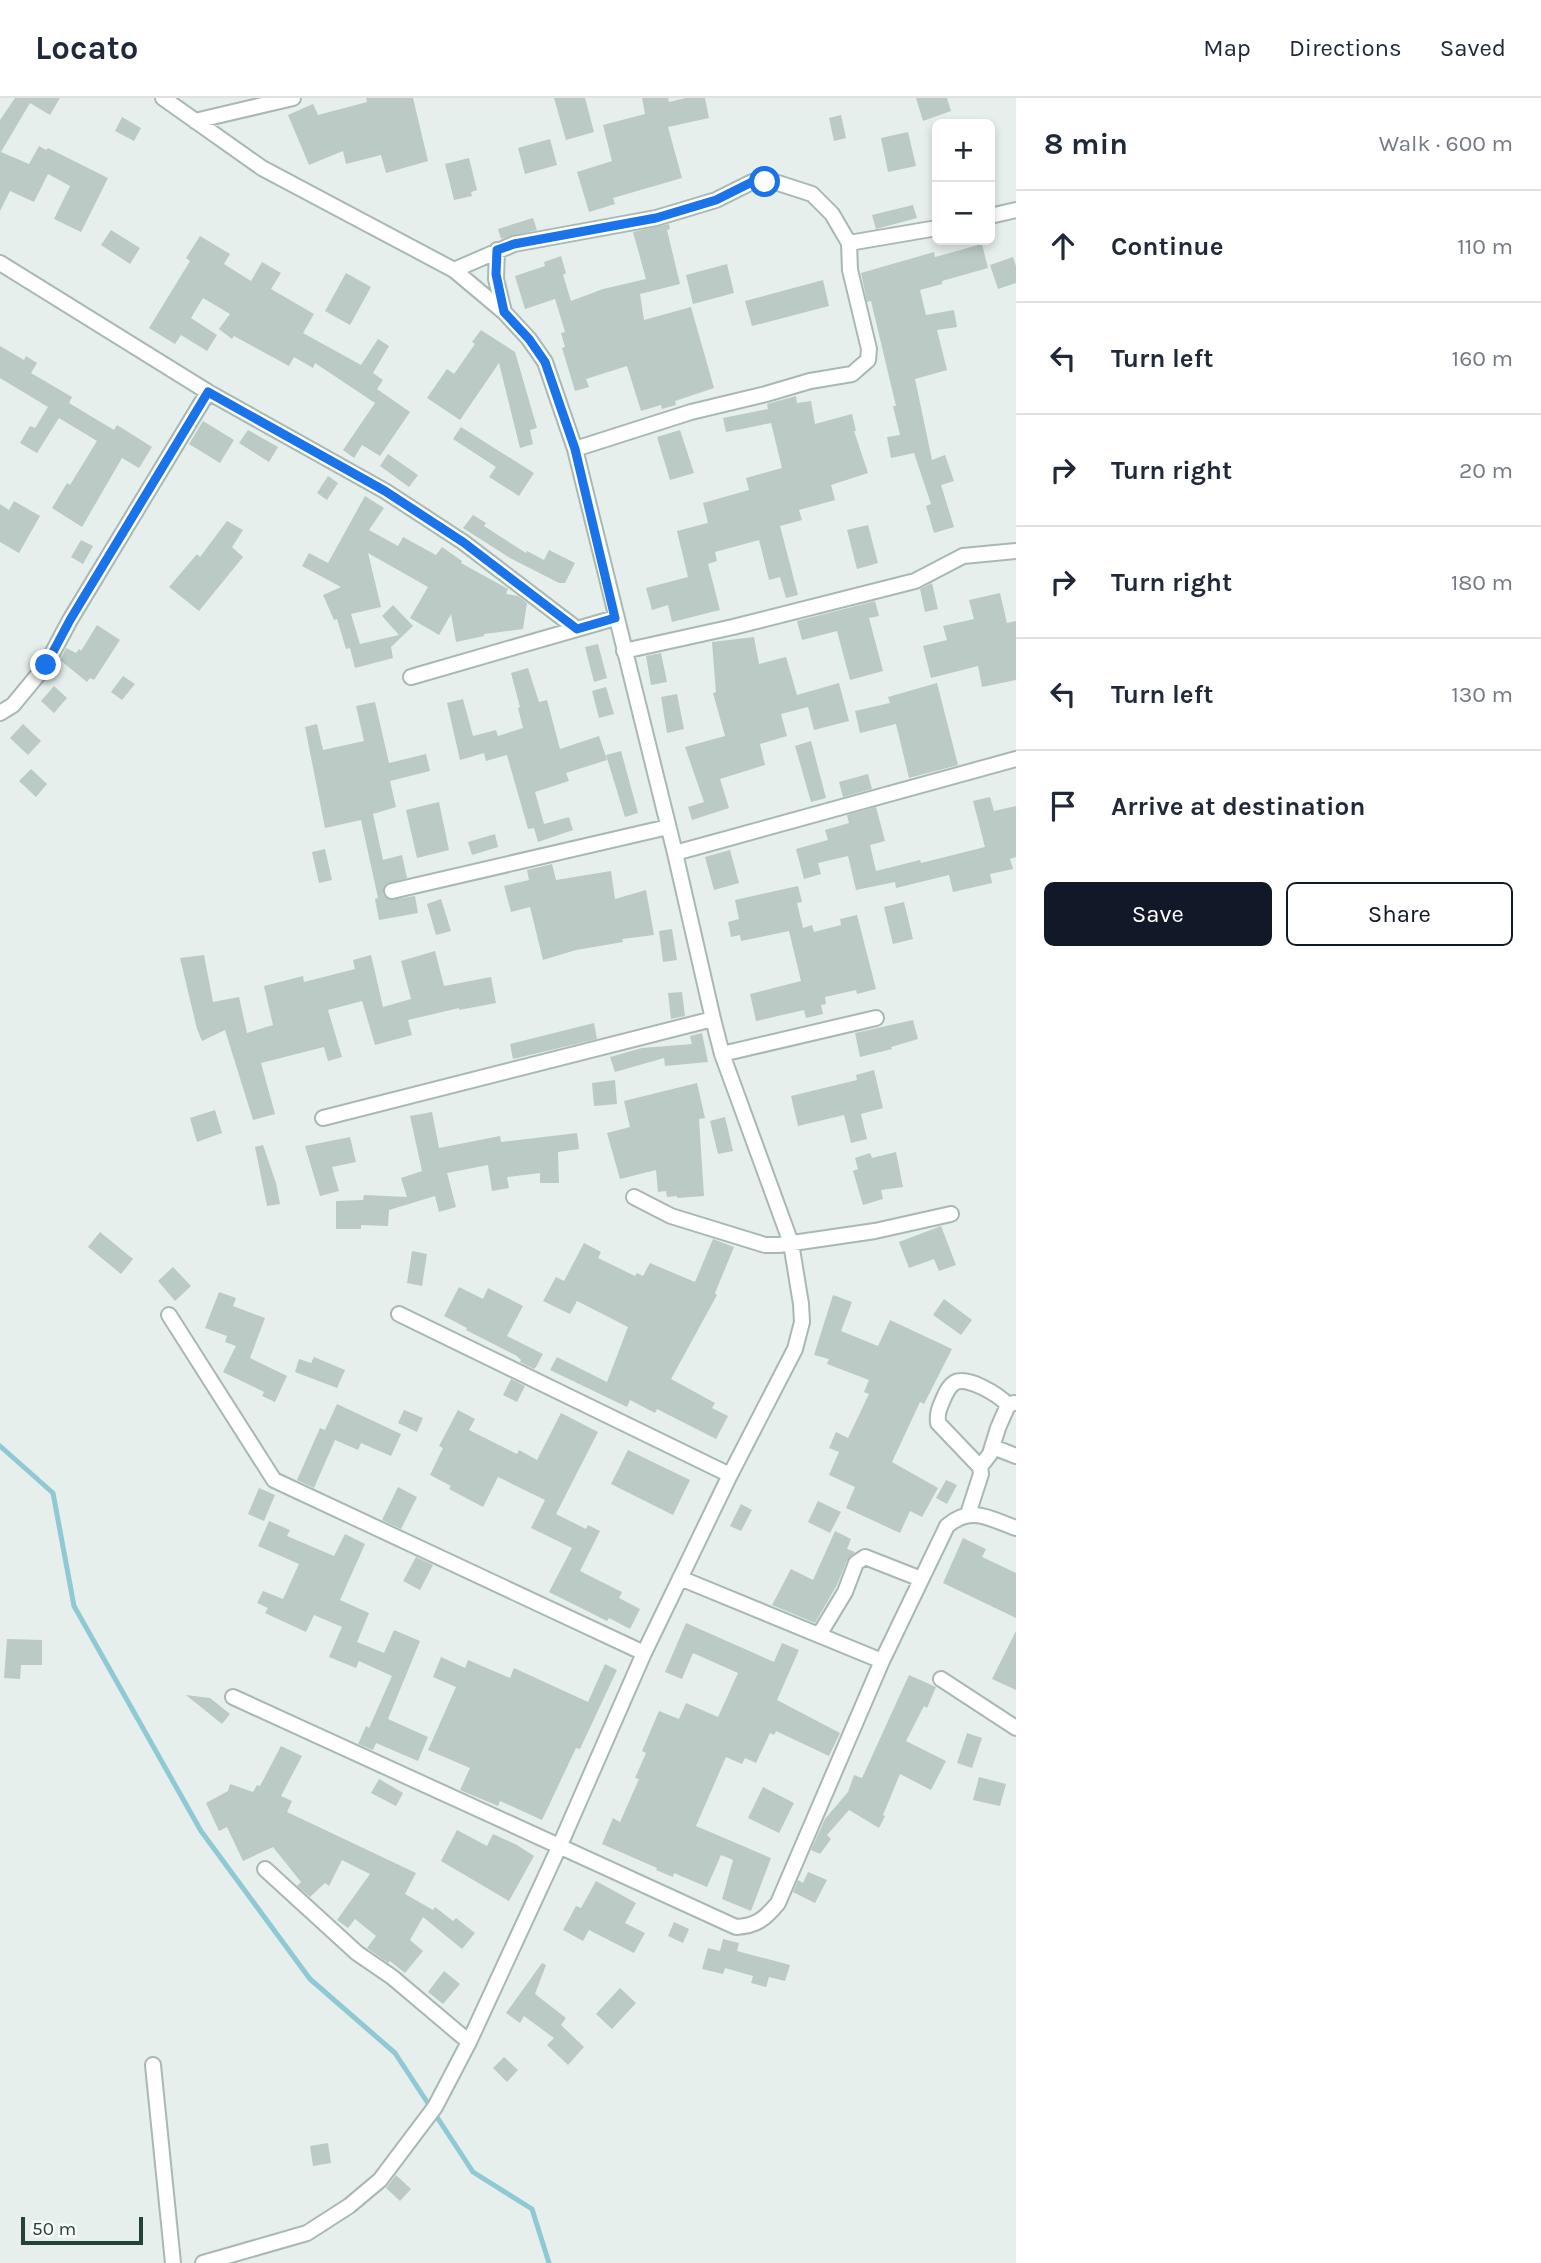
<!DOCTYPE html>
<meta charset="utf-8">
<style>
body{margin:0;font-family:Karla,sans-serif;background:#f2f2f3;color:#1f2937}
.controls{position:absolute;right:21px;top:21px;display:grid;overflow:hidden;border-radius:10px;box-shadow:0 4px 10px #0003}
.controls button{width:63px;height:63px;display:grid;place-items:center;padding:0;border:0;border-bottom:2px solid #e0e1e3;background:#fff;color:#1f2937;font:35px sans-serif}
.scale{position:absolute;left:21px;bottom:18px;width:122px;box-sizing:border-box;padding-left:7px;border:4px solid #24423a;border-top:0;font-size:19px;line-height:24px;white-space:nowrap;color:#24423a;-webkit-text-stroke:5px #f7fbf9;paint-order:stroke}
.stop{position:absolute;width:21px;height:21px;margin:-16px;border:5px solid #1a73e8;border-radius:50%;background:#fff}
.stop.end{background:#1a73e8;border-color:#fff;box-shadow:0 2px 7px #0008}
.list{margin:0;padding:0;list-style:none}
h2{display:flex;justify-content:space-between;align-items:center;height:91px;margin:0;padding:0 28px;font-size:30px}
h2 small{font-size:23px;font-weight:400;color:#747a83}
.list li{display:grid;grid-template-columns:46px 1fr auto;gap:21px;align-items:center;box-sizing:border-box;height:112px;padding:0 28px;border-top:2px solid #e0e1e3}
.list b{display:block;font-size:26px;white-space:nowrap}
.list em{font-size:23px;font-style:normal;color:#747a83}
.actions{display:flex;gap:14px;padding:21px 28px}
.actions a{flex:1;padding:16px 0;border:2px solid #111827;border-radius:10px;text-align:center;font-size:24px;color:#111827}
.actions .main{background:#111827;color:#fff}
.icon{flex:none;width:38px;height:38px;fill:none;stroke:currentColor;stroke-width:2;stroke-linecap:round;stroke-linejoin:round}
.map{position:relative;flex:none;width:1016px;height:2165px;overflow:hidden}
header{display:flex;align-items:center;gap:42px;box-sizing:border-box;height:98px;padding:0 35px;background:#fff;border-bottom:2px solid #e0e1e3}
header strong{font-size:33px}
nav{display:flex;gap:38px;margin-inline-start:auto;font-size:24px}
main{display:flex}
aside{flex:1;background:#fff}
.map>svg:first-child{display:block}
.lines{fill:none;stroke-linecap:round;stroke-linejoin:round}
.stream{stroke:#8ec9d4;stroke-width:5}
.building{fill:#bbcac4}
.street-casing{stroke:#a8b8b2;stroke-width:18}
.street{stroke:#fff;stroke-width:14}
.route{stroke:#1a73e8;stroke-width:9}
</style>
<header>
<strong>Locato</strong>
<nav><a>Map</a><a>Directions</a><a>Saved</a></nav>
</header>
<main>
<div class="map">
<svg width="1016" height="2165" viewBox="0 0 1016 2165">
<rect width="100%" height="100%" fill="#e6efeb"/>
<g class="lines">
<path class="stream" d="M0,1348L53,1395L74,1508L201,1733L310,1881L395,1955L473,2074L532,2111L549,2165"/>
</g>
<path class="building" d="M15,0H60L50,17L30,5L1,54L29,66L39,48L46,52L48,50L108,80L81,134L54,121L70,88L48,76L34,104L10,93L0,113V22Z
M366,0H413L428,63L386,75L381,57L346,66L343,53L309,67L288,17L313,6L318,17L367,4Z
M554,0H585L594,34L566,42Z
M642,0H668L669,4L686,0H705L709,20L668,29L682,80L613,100L615,106L589,114L577,74L612,63L603,27L645,16Z
M916,0H947L951,13L923,23Z
M841,17L846,40L834,43L829,20Z
M122,19L141,30L134,43L115,33Z
M908,34L916,68L888,74L881,40Z
M550,41L557,67L525,76L518,50Z
M469,60L477,92L471,94L472,98L454,102L445,66Z
M913,107L917,120L876,131L872,117Z
M533,120L537,132L501,141L498,131Z
M669,126L670,131L667,132L680,186L640,196L644,222L691,209L714,290L675,303L676,307L662,311L661,307L641,313L627,268L586,281L589,289L575,293L562,250L565,249L561,235L565,234L555,201L525,211L515,178L545,168L544,164L561,158L566,175L563,177L571,203L603,191L646,181L633,134Z
M111,132L140,150L130,166L101,147Z
M200,138L230,156L224,166L251,183L262,164L281,175L271,191L314,216L303,235L361,267L378,241L389,248L373,275L383,282L377,291L410,314L380,358L362,347L354,360L343,352L375,305L315,265L313,270L294,259L289,268L234,238L232,241L219,231L230,216L203,200L191,220L217,237L207,253L181,237L175,246L149,230L190,163L186,160Z
M982,146L988,170L942,183V186L920,192L926,217L954,212L957,229L937,232L947,272L915,281L932,362L945,357L954,383L941,387L954,429L934,435L926,408L931,406L914,355L891,360L887,339L900,337L893,308H896L871,203L867,204L861,175L934,154L935,159Z
M1013,159L1016,168V185L998,191L990,167Z
M727,166L734,195L693,206L686,177Z
M346,175L371,189L350,227L325,213Z
M823,182L829,208L752,228L745,203Z
M481,232L515,254L537,330L530,332L533,346L520,350L499,265L460,322L427,300L447,271L454,276L475,246L472,244Z
M0,248L24,262L26,258L37,265L31,275L72,299L69,305L114,332L117,327L152,349L139,370L122,360L82,429L52,410L67,385L70,387L97,343L59,320L37,355L20,345L30,328L35,330L48,309L0,280Z
M796,298L797,305L811,303L815,326L852,316L856,333H854L868,375L831,387L835,402L799,412L802,422L780,428L798,497L786,500L780,479L769,482L759,442L715,454L717,463L708,466L720,512L672,524L668,507L652,512L646,490L688,479L677,433L708,425L703,405L749,392L746,380L782,370L771,325L726,334L723,320L768,311L767,306Z
M203,323L234,342L220,365L189,346Z
M461,329L534,375L519,398L489,379L496,369L453,341Z
M248,332L278,349L269,364L239,345Z
M680,332L694,375L670,382L657,339Z
M388,356L418,377L409,389L380,368Z
M328,378L338,385L327,402L317,395Z
M365,398L384,410L369,432L398,448L403,439L436,457L442,449L462,463L461,465L508,491L506,496L518,498L527,505L523,531L484,536V538L456,544L451,516L439,537L410,520L428,489L368,455L381,509L351,516L360,546L399,537L382,518L393,507L413,528L391,549L393,560L355,570L350,550L346,551L337,521L334,522L323,497L341,489L302,468L309,455L328,465Z
M14,403L40,418L19,455L0,444V406L9,412Z
M473,417L486,425L484,428L526,455L527,453L544,462L549,452L575,465L565,485H559L510,460L463,430Z
M227,423L243,432L232,449L243,459L199,513L169,489L197,456L200,459Z
M868,427L878,465L857,471L847,432Z
M81,442L93,448L83,466L71,459Z
M932,485L938,511L925,514L920,491Z
M1000,495L1007,525L1016,523V582L982,589L978,568L931,580L923,548L947,542L943,528L974,521L969,502Z
M875,503L879,518L869,520L883,573L850,582L837,533L802,542L797,523Z
M97,527L120,542L94,582L90,580L87,584L60,562L66,550L76,555L79,551L81,553Z
M754,539L759,566L786,559L797,597L839,585L849,623L814,632L808,609L781,616L787,638L760,646L765,667L720,681L729,710L692,722L688,709L704,704L685,649L725,638L713,595L716,594L712,544Z
M598,546L607,580L594,584L585,549Z
M661,555L667,584L651,587L646,558Z
M528,570L539,604L547,602L560,651L599,638L607,662L566,675L569,683L535,694L544,726L569,719L573,732L538,744L534,730L528,731L507,657L486,663L484,655L460,662L447,605L463,601L473,638L496,632L498,638L523,630L518,610L520,609L511,575Z
M123,578L135,586L122,602L111,594Z
M937,585L958,667L909,680L896,626L860,635L855,613L890,605L888,599Z
M54,588L67,600L54,615L41,603Z
M606,589L614,616L599,620L592,593Z
M677,596L684,631L667,635L661,599Z
M375,604L389,665L426,656L430,673L390,683L396,709L373,716L383,762L402,757L407,780L386,786L383,796L390,802L415,798L418,815L379,822L375,801L378,800L361,722L325,730L305,629L317,626L323,652L364,643L356,608Z
M23,626L41,643L28,657L10,640Z
M811,643L826,700L811,704L795,648Z
M621,653L638,715L625,719L606,657Z
M31,671L47,686L36,699L19,683Z
M868,676L872,691L843,699L839,684Z
M990,699L994,713L1016,708V759L1010,761L1013,771L990,776L992,785L953,794L949,777L896,790L895,784L856,792L848,758L818,765L821,776L804,781L796,751L828,742L825,732L849,725L847,717L876,709L885,743L870,747L876,773L920,762L921,765L985,749L973,703Z
M439,704L449,752L417,760L406,712Z
M495,736L498,749L472,757L468,744Z
M325,751L332,782L319,785L312,754Z
M730,752L739,785L714,792L705,759Z
M552,766L556,782L611,773L615,801L646,792L654,837L622,841L623,844L576,852L543,862L530,809L511,814L504,788L529,782L527,772Z
M798,788L802,804L797,805L803,830L812,827L814,834L841,827L840,821L857,817L876,891L857,896L856,892L825,899L826,906L821,907L823,916L806,920L804,912L756,923L750,896L801,883L789,833L741,843L740,837L731,839L728,824L739,821L735,802Z
M441,801L451,833L436,837L427,806Z
M904,804L913,841L893,846L884,809Z
M672,831L677,862L663,864L659,833Z
M435,853L444,888L491,879L496,905L459,912V910L408,922L412,937L375,947L362,903L328,912L342,959L328,963L324,949L261,965L275,1016L253,1022L225,932L202,943L197,931L180,860L204,857L213,904L239,899L247,935L273,927L264,888L303,878L304,884L355,871L353,862L371,857L383,909L411,901L401,863Z
M682,894L685,918L671,921L668,895Z
M913,922L918,941L891,949L892,951L860,959L855,935Z
M594,925L597,941L513,961L510,946Z
M702,935L708,964L665,968L664,960L615,974L610,959L642,950L692,946L690,938Z
M874,972L883,1010L861,1016L867,1041L851,1045L844,1017L798,1028L791,998L857,982L856,977Z
M615,982L617,1006L594,1008L592,985Z
M697,985L705,1020L699,1021L704,1098L677,1100V1098L667,1099L666,1093L658,1094L656,1072L620,1081L607,1035L630,1029L624,1003Z
M215,1012L222,1035L197,1044L190,1020Z
M432,1014L439,1050L500,1038L501,1044L577,1035L579,1051L558,1054L559,1085H540V1075L507,1079L509,1090L492,1093L488,1067L447,1075L456,1109L439,1114L435,1098L389,1112L388,1128L361,1127V1131H336V1103L363,1102L364,1097L407,1099L401,1080L422,1073L410,1018Z
M725,1019L733,1053L718,1056L710,1023Z
M350,1039L356,1064L332,1069L339,1093L320,1098L305,1048Z
M263,1047L276,1085L280,1106L267,1108L255,1049Z
M896,1054L903,1089L881,1092L883,1101L863,1107L853,1073L858,1071L855,1060L870,1055L872,1060Z
M941,1128L956,1167L939,1173L934,1161L909,1170L899,1144Z
M100,1134L133,1161L121,1176L88,1149Z
M713,1141L734,1149L715,1195L717,1197L671,1281L715,1305L712,1310L728,1318L716,1341L657,1311L655,1315L630,1302L627,1309L550,1272L557,1259L607,1284L628,1229L577,1203L570,1216L543,1203L556,1179L564,1183L584,1145L601,1154L598,1160L635,1178L637,1175L643,1178L650,1165L695,1184Z
M412,1153L427,1156L422,1188L407,1185Z
M173,1169L191,1188L175,1203L158,1183Z
M459,1189L483,1201L488,1190L523,1208L507,1238L543,1256L536,1269L534,1271L520,1264L521,1262L517,1258L466,1232L467,1230L444,1218Z
M219,1194L236,1200L233,1208L265,1220L250,1260L287,1278L275,1304L262,1298L264,1294L223,1274L236,1248L225,1244L227,1238L205,1230Z
M833,1197L852,1204L841,1233L878,1248L890,1222L952,1251L924,1306L920,1304L892,1364L938,1390L922,1419L910,1413L900,1435L846,1410L855,1389L829,1377L839,1354L829,1350L836,1334L848,1340L869,1296L864,1294L869,1282L827,1266L829,1261L814,1257Z
M944,1201L972,1222L961,1237L933,1217Z
M314,1259L345,1272L337,1290L295,1274L299,1261L311,1265Z
M511,1281L525,1288L517,1304L503,1297Z
M337,1306L401,1336L391,1358L361,1345L358,1352L335,1342L314,1390L297,1382L320,1330L325,1332Z
M404,1312L423,1320L417,1334L398,1325Z
M458,1312L475,1321L469,1332L517,1356L519,1352L537,1362L561,1315L598,1334L556,1416L586,1431L588,1427L600,1433L580,1473L622,1494L619,1500L640,1511L630,1531L609,1520L607,1523L549,1494L572,1450L531,1430L545,1402L498,1379L483,1409L449,1391L451,1388L430,1377L443,1350L439,1348Z
M628,1352L690,1382L673,1417L611,1386Z
M946,1382L957,1387L947,1406L936,1400Z
M398,1389L417,1399L401,1431L382,1422Z
M259,1390L275,1397L264,1423L248,1416Z
M818,1403L841,1414L830,1435L808,1424Z
M741,1406L752,1412L741,1433L730,1428Z
M269,1423L290,1432L287,1438L334,1458L345,1436L365,1446L340,1502L369,1515L357,1544L384,1555L394,1532L420,1543L388,1621L428,1639L418,1663L376,1645L373,1652L358,1646L366,1628L369,1630L392,1578L359,1563L356,1570L329,1559L342,1529L314,1517L306,1534L265,1515L268,1510L257,1505L263,1493L283,1501L299,1466L258,1448Z
M835,1433L851,1441L847,1451L855,1454L847,1462L837,1487L815,1525L772,1507L791,1471L813,1482Z
M963,1440L986,1451L982,1459L1016,1475V1520L943,1485Z
M416,1459L433,1467L420,1492L403,1483Z
M686,1525L774,1564L782,1545L799,1552L777,1602L840,1635L829,1658L776,1633L774,1637L770,1635L756,1665L745,1660L742,1666L726,1659L696,1728L771,1760L751,1813L722,1801L733,1762L721,1757L707,1789L674,1775L673,1779L656,1772L657,1770L602,1746L613,1720L620,1724L639,1681L635,1680L646,1655L642,1653L659,1613L679,1621L686,1605L718,1619L738,1575L693,1555L682,1581L665,1574Z
M1016,1533V1592L992,1581Z
M7,1541L42,1542V1567H21L20,1581L4,1580Z
M441,1559L465,1570L468,1562L510,1580L514,1570L588,1604L605,1566L617,1572L580,1651L576,1650L542,1722L500,1703L498,1708L460,1692L470,1670L428,1652L456,1589L433,1579Z
M909,1577L936,1589L927,1610L924,1608L906,1643L946,1663L931,1692L900,1676L883,1717L885,1718L879,1730L849,1712L827,1737L831,1741L820,1756L811,1752L825,1721L848,1694L854,1677L862,1680Z
M186,1597L210,1600L230,1616L222,1626Z
M967,1635L982,1640L972,1670L957,1665Z
M281,1648L302,1658L281,1698L292,1703L287,1714L416,1775L405,1796L433,1812L435,1809L453,1823L456,1820L475,1835L462,1851L423,1819L410,1842L423,1853L405,1875L390,1863L388,1865L367,1850L376,1838L355,1821L348,1830L337,1822L370,1776L342,1762L329,1788L325,1785L310,1799L297,1788L301,1784L273,1749L243,1763L227,1729L219,1733L206,1705L228,1693L230,1686L253,1694L257,1687L260,1688Z
M979,1679L1006,1686L1000,1708L973,1702Z
M379,1681L403,1695L396,1708L371,1695Z
M763,1689L794,1705L779,1735L748,1720Z
M457,1732L487,1748L493,1736L517,1747L534,1758L509,1803L441,1763Z
M808,1774L827,1782L815,1805L793,1794L798,1782L803,1785Z
M596,1783L636,1805L625,1825L645,1835L634,1855L589,1832L583,1843L563,1832L576,1808L581,1810Z
M674,1824L689,1831L683,1845L668,1838Z
M723,1841L739,1845L737,1853L790,1867L785,1883L769,1879L766,1889L751,1885L753,1878L725,1870L723,1876L702,1871L708,1850L720,1853Z
M542,1865L546,1867L535,1896L566,1920L561,1927L584,1949L568,1967L547,1947L554,1940L524,1918L520,1925L506,1915Z
M444,1873L460,1886L443,1906L428,1894Z
M620,1890L636,1905L612,1931L596,1916Z
M504,1959L518,1972L507,1984L493,1970Z
M328,2045L331,2065L313,2068L310,2048Z
M396,2077L411,2091L400,2103L386,2090Z"/>
<g class="lines">
<g class="street-casing">
<path id="street" d="M163,0L262,70L454,172L504,214L529,241L545,264L575,351L675,755L713,921L722,956L791,1145L801,1206L802,1224L795,1251L730,1377L644,1555L560,1747L469,1944L435,2009L380,2082L349,2108L307,2135L203,2165
M195,23L293,0
M990,118L1016,112
M849,145L937,130
M497,152L496,181L504,214
M0,165L208,294L385,393L463,444L577,531
M454,172L514,146L656,120L716,102L752,84L778,85L812,96L832,116L849,145L850,172L869,251L868,262L852,276L810,283L766,296L691,314L575,351
M624,553L733,529L915,483L963,458L1016,453
M411,579L615,520
M0,615L13,607L46,567L70,522L208,294
M675,755L1016,661
M392,793L668,729
M722,956L876,920
M323,1020L713,921
M634,1099L671,1118L765,1147H779L875,1133L951,1116
M399,1216L730,1377
M169,1217L274,1382L644,1555
M993,1349L1016,1358
M980,1369L938,1325C937,1316 939,1311 942,1304C945,1297 948,1289 954,1285C967,1277 999,1297 1008,1307
M968,1416L981,1376L980,1369L990,1356L998,1330L1008,1307L1014,1305
M680,1480L882,1563
M819,1537L845,1494L856,1465L865,1459L921,1481
M941,1581L1016,1630
M233,1599L736,1829C756,1828 765,1821 778,1805L882,1563L947,1428C971,1407 990,1421 1016,1430
M265,1771L357,1855L392,1879L469,1944
M153,1967L173,2165"/>
</g>
<use href="#street" class="street"/>
</g>
<g class="lines">
<path class="route" d="M46,567L70,522L208,294L385,393L463,444L577,531L615,520L575,351L545,264L529,241L504,214L496,176L497,152L514,146L656,120L716,102L752,84H765"/>
</g>
</svg>
<div class="controls">
<button>+</button>
<button>−</button>
</div>
<div class="scale">50 m</div>
<div class="stop" style="left:765px;top:84px"></div>
<div class="stop end" style="left:46px;top:567px"></div>
</div>
<aside>
<h2>8 min<small>Walk · 600 m</small></h2>
<ul class="list">
<li><svg class="icon" aria-label="ahead" viewBox="0 0 24 24"><path d="M12 20V5M6 11l6-6 6 6"/></svg><div><b>Continue</b></div><em>110 m</em></li>
<li><svg class="icon" aria-label="left" viewBox="0 0 24 24"><path d="M17 20v-9H6M10 6l-5 5 5 5"/></svg><div><b>Turn left</b></div><em>160 m</em></li>
<li><svg class="icon" aria-label="right" viewBox="0 0 24 24"><path d="M7 20v-9h11M14 6l5 5-5 5"/></svg><div><b>Turn right</b></div><em>20 m</em></li>
<li><svg class="icon" aria-label="right" viewBox="0 0 24 24"><path d="M7 20v-9h11M14 6l5 5-5 5"/></svg><div><b>Turn right</b></div><em>180 m</em></li>
<li><svg class="icon" aria-label="left" viewBox="0 0 24 24"><path d="M17 20v-9H6M10 6l-5 5 5 5"/></svg><div><b>Turn left</b></div><em>130 m</em></li>
<li><svg class="icon" aria-label="arrive" viewBox="0 0 24 24"><path d="M6 21V4h12l-3 4 3 4H6"/></svg><div><b>Arrive at destination</b></div></li>
</ul>
<div class="actions"><a class="main">Save</a><a>Share</a></div>
</aside>
</main>
